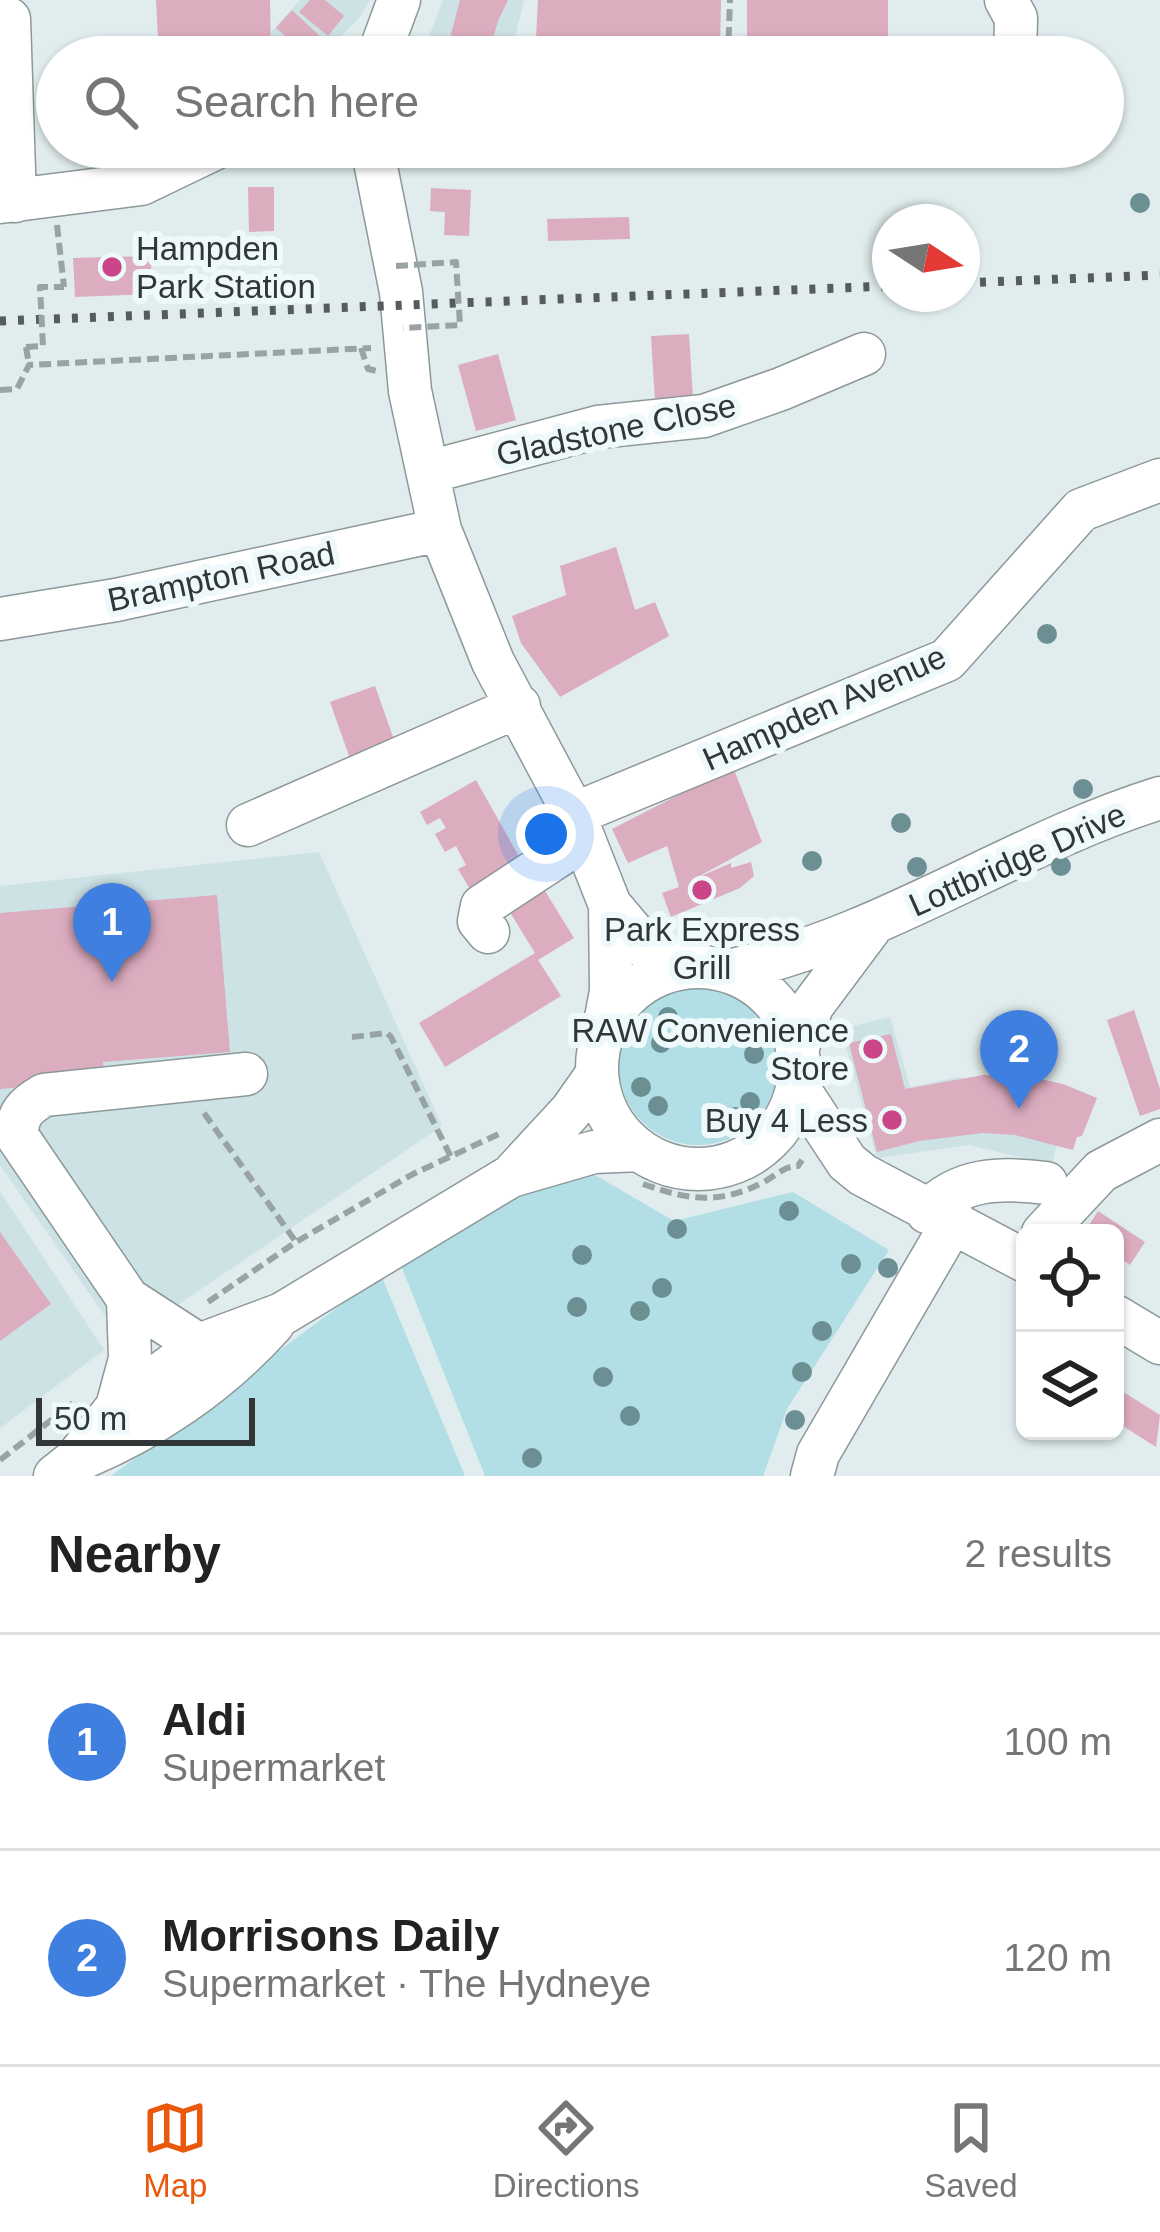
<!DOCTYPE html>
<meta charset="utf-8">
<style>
body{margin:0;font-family:Helvetica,sans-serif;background:#f2f2f2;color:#222}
.controls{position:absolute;right:36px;bottom:36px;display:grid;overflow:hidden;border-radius:18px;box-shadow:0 3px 9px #0004}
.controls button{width:108px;height:108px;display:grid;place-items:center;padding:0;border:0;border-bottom:3px solid #e0e0e0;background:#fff;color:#222;font:60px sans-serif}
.compass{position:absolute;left:872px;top:204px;width:108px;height:108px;border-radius:50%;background:#fff;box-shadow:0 3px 9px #0004;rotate:102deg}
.scale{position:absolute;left:36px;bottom:30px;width:219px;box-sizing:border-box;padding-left:12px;border:6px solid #313636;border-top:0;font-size:33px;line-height:42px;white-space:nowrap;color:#313636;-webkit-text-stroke:9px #edf9fb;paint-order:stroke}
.you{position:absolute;left:546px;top:834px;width:42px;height:42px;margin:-30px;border:9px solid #fff;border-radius:50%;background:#1a73e8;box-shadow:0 0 0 18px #1a73e833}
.badge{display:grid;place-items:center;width:78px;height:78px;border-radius:50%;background:#ea580c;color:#fff;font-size:39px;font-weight:700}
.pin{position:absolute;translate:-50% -99px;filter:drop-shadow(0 3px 6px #0008)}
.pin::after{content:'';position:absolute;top:63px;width:42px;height:36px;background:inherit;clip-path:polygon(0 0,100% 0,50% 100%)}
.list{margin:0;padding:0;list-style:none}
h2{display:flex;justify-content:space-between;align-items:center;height:156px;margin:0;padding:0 48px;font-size:51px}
h2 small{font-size:39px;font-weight:400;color:#767676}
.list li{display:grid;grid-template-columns:78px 1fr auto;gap:36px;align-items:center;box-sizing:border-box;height:216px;padding:0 48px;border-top:3px solid #e0e0e0}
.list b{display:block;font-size:45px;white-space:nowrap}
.list p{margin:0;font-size:39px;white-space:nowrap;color:#767676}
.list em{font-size:39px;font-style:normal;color:#767676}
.icon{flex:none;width:66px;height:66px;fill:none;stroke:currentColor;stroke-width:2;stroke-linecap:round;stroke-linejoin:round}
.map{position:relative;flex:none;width:1160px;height:1476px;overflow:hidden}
.search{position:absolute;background:#fff;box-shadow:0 3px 9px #0004;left:36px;right:36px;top:36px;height:132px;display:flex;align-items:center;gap:30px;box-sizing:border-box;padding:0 42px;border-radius:66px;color:#767676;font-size:45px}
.sheet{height:588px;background:#fff}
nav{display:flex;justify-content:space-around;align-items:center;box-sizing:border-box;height:168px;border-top:3px solid #e0e0e0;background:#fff;font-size:33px;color:#767676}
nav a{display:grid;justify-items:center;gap:6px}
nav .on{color:#ea580c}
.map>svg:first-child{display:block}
.built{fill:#cde2e5}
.green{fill:#b2dee5}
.building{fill:#dcacbf}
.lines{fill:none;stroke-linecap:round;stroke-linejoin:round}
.minor-casing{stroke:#8d9899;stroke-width:45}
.path{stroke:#9aa3a3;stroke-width:6;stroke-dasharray:12 6;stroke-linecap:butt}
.minor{stroke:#fff;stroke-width:42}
.rail{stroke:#565c5c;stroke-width:9;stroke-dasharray:6 12;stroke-linecap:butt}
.path-bridge{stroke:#9aa3a3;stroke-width:6;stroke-dasharray:12 6;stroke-linecap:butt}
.tree{fill:#6b8f93}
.poi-dot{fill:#cb4689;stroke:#edf9fb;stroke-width:4.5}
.labels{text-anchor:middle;stroke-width:12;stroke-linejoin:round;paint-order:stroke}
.poi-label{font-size:33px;fill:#313636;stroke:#edf9fb;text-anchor:end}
.street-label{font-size:33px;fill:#313636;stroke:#edf9fb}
</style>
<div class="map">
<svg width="1160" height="1476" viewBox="0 0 1160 1476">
<rect width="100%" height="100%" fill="#e0eced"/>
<path class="built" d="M300,0H370L360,17L321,57H293L270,33Z
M443,0H524L510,57H421Z
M319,852L442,1126L123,1342L0,1165V886Z
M890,1017L910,1087L959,1077L1066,1100L1052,1165L969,1145L877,1158L841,1029Z
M0,1191L104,1350L0,1428Z"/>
<path class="green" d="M619 1066a79 79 0 1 1 158 0a79 79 0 1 1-158 0Z
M581,1167L674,1221L793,1192L889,1250L787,1409L763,1476H485L398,1258L550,1177Z
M381,1275L465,1476H111Z"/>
<path class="building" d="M156,0H270L271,57H159Z
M310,0H325L344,16L328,36L299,12Z
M460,0H508L498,21L488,57H445Z
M538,0H721L720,57H535Z
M747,0H888V57H779V46L747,47Z
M292,10L323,39L307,56L276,28Z
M248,187H274V231L249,232Z
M431,188L471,190L469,236L444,235L445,212L430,211Z
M629,217L630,239L548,241L547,219Z
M151,256L152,294L75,297L73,258Z
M689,334L693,398L655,401L651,336Z
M498,354L516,420L476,431L458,365Z
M616,547L635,610L655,602L669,636L560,697L521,643L512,616L566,595L560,566Z
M375,686L399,754L354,770L330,702Z
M733,767L762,842L694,879L731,863V868L751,862L754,876L740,888L671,917L662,893L679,887L667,846L628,863L612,829Z
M476,780L522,862L471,891L458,869L466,865L456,846L445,852L435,834L446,828L440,818L427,825L420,812Z
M540,883L574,938L538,960L561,996L445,1067L419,1023L535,953L505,904Z
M217,895L230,1052L103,1062L105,1080L0,1089V913Z
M1134,1010L1160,1089V1109L1140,1116L1107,1020Z
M891,1034L905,1089L983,1075H1022L1063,1084L1097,1098L1082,1136L1077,1137L1073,1150L1015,1135L983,1133L919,1141L877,1152L849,1043Z
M1098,1211L1145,1242L1130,1265L1115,1254V1233H1084Z
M0,1232L51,1304L0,1341Z
M1125,1393L1160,1415L1156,1447L1115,1421V1409Z"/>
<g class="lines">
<g class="minor-casing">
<path id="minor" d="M1006,0L1016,18L1015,57
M9,19L15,201
M378,57L399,0
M372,147L401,292L410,391L440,530L493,662L574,814L610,905L653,956L689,967
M0,202L141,184L218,147
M429,472L598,427L704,416L781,389L864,354
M0,619L116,600L440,530
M574,814L947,660L1081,510L1160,480
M248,825L519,706
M488,932L479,921L482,906L584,839
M597 1068a101 101 0 1 1 202 0a101 101 0 1 1-202 0Z
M728,971C881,939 1012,844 1160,798
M604,1029L611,991L610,905
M797,1050L812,1006L874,923
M797,1086L847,1162L863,1175L1025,1261
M511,1176L571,1111L597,1074
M927,1212C959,1178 1001,1177 1046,1183
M1043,1233L1101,1171L1160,1140
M1115,1316L1160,1343
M199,1345L128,1299L17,1136C17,1114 25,1106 44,1095L246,1074
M117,1407L130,1359L128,1299
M75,1461C150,1431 219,1384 273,1324
M55,1476L74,1461L117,1407L199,1345L282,1314L511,1176L594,1152L639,1150
M812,1476L818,1454L954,1220"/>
</g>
<path class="path" d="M728,57L730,0
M57,225L64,287
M26,347L29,365
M361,348L368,369L377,371
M0,390L17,389L29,365L371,348
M352,1037L387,1033L391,1037L451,1157
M204,1113L296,1242
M643,1184C688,1200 719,1205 764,1182C777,1175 784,1166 798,1166L802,1160
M208,1302L296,1242L413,1174L503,1132
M0,1460L73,1403"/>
<use href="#minor" class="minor"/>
<path class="rail" d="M962,283L1160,275
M0,321L890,286"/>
<path class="path-bridge" d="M396,266L456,262L460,325L403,328
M26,347L43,346L40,287H64"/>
</g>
<g class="tree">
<circle cx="1140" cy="203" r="10"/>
<circle cx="1047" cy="634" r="10"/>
<circle cx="1083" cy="789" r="10"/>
<circle cx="901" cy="823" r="10"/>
<circle cx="812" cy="861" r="10"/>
<circle cx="1061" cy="866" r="10"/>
<circle cx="917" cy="867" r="10"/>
<circle cx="668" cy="1017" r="10"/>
<circle cx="743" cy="1028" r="10"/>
<circle cx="661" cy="1043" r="10"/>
<circle cx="754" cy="1054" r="10"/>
<circle cx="641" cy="1087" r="10"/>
<circle cx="750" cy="1102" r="10"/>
<circle cx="658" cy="1106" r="10"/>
<circle cx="735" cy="1117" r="10"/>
<circle cx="789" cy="1211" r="10"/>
<circle cx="677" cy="1229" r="10"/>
<circle cx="582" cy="1255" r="10"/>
<circle cx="851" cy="1264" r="10"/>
<circle cx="888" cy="1268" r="10"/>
<circle cx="662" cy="1288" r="10"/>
<circle cx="577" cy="1307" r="10"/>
<circle cx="640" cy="1311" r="10"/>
<circle cx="822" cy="1331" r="10"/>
<circle cx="802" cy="1372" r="10"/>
<circle cx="603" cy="1377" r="10"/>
<circle cx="630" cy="1416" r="10"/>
<circle cx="795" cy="1420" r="10"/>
<circle cx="532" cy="1458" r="10"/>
</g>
<g class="poi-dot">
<circle cx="112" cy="267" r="12"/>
<circle cx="702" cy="890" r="12"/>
<circle cx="873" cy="1049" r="12"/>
<circle cx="892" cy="1120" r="12"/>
</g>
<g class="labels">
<g class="poi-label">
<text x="136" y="260" text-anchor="start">Hampden<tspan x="136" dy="38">Park Station</tspan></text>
<text x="702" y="941" text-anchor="middle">Park Express<tspan x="702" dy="38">Grill</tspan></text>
<text x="849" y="1042">RAW Convenience<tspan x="849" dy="38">Store</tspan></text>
<text x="868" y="1132">Buy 4 Less</text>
</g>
<g class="street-label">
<text transform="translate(616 429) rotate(-12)" y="12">Gladstone Close</text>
<text transform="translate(221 576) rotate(-12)" y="12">Brampton Road</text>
<text transform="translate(824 707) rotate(-24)" y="12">Hampden Avenue</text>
<text transform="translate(1017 859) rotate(-24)" y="12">Lottbridge Drive</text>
</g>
</g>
</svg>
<div class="controls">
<button><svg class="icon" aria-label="locate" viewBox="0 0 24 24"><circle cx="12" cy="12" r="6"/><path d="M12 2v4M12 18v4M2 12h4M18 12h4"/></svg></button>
<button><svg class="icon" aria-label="layers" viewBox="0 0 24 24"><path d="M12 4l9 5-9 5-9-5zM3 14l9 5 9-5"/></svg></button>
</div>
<svg class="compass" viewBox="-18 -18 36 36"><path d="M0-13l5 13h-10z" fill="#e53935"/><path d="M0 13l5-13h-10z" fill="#767676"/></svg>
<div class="scale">50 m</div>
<div class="you"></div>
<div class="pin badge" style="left:112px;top:982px;background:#3f7fe0">1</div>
<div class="pin badge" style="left:1019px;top:1109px;background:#3f7fe0">2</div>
<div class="search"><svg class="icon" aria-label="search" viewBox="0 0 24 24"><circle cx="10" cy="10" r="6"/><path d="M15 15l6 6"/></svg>Search here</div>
</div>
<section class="sheet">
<h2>Nearby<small>2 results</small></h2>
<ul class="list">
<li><span class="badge" style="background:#3f7fe0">1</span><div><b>Aldi</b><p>Supermarket</p></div><em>100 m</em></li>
<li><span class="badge" style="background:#3f7fe0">2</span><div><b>Morrisons Daily</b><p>Supermarket · The Hydneye</p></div><em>120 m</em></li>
</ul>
</section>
<nav>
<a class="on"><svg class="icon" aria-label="map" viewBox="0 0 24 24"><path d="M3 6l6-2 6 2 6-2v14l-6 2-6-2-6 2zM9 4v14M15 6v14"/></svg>Map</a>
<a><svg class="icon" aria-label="directions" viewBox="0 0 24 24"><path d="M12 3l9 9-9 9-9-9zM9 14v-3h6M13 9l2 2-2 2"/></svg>Directions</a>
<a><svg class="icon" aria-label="saved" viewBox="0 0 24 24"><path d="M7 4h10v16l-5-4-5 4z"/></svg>Saved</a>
</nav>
